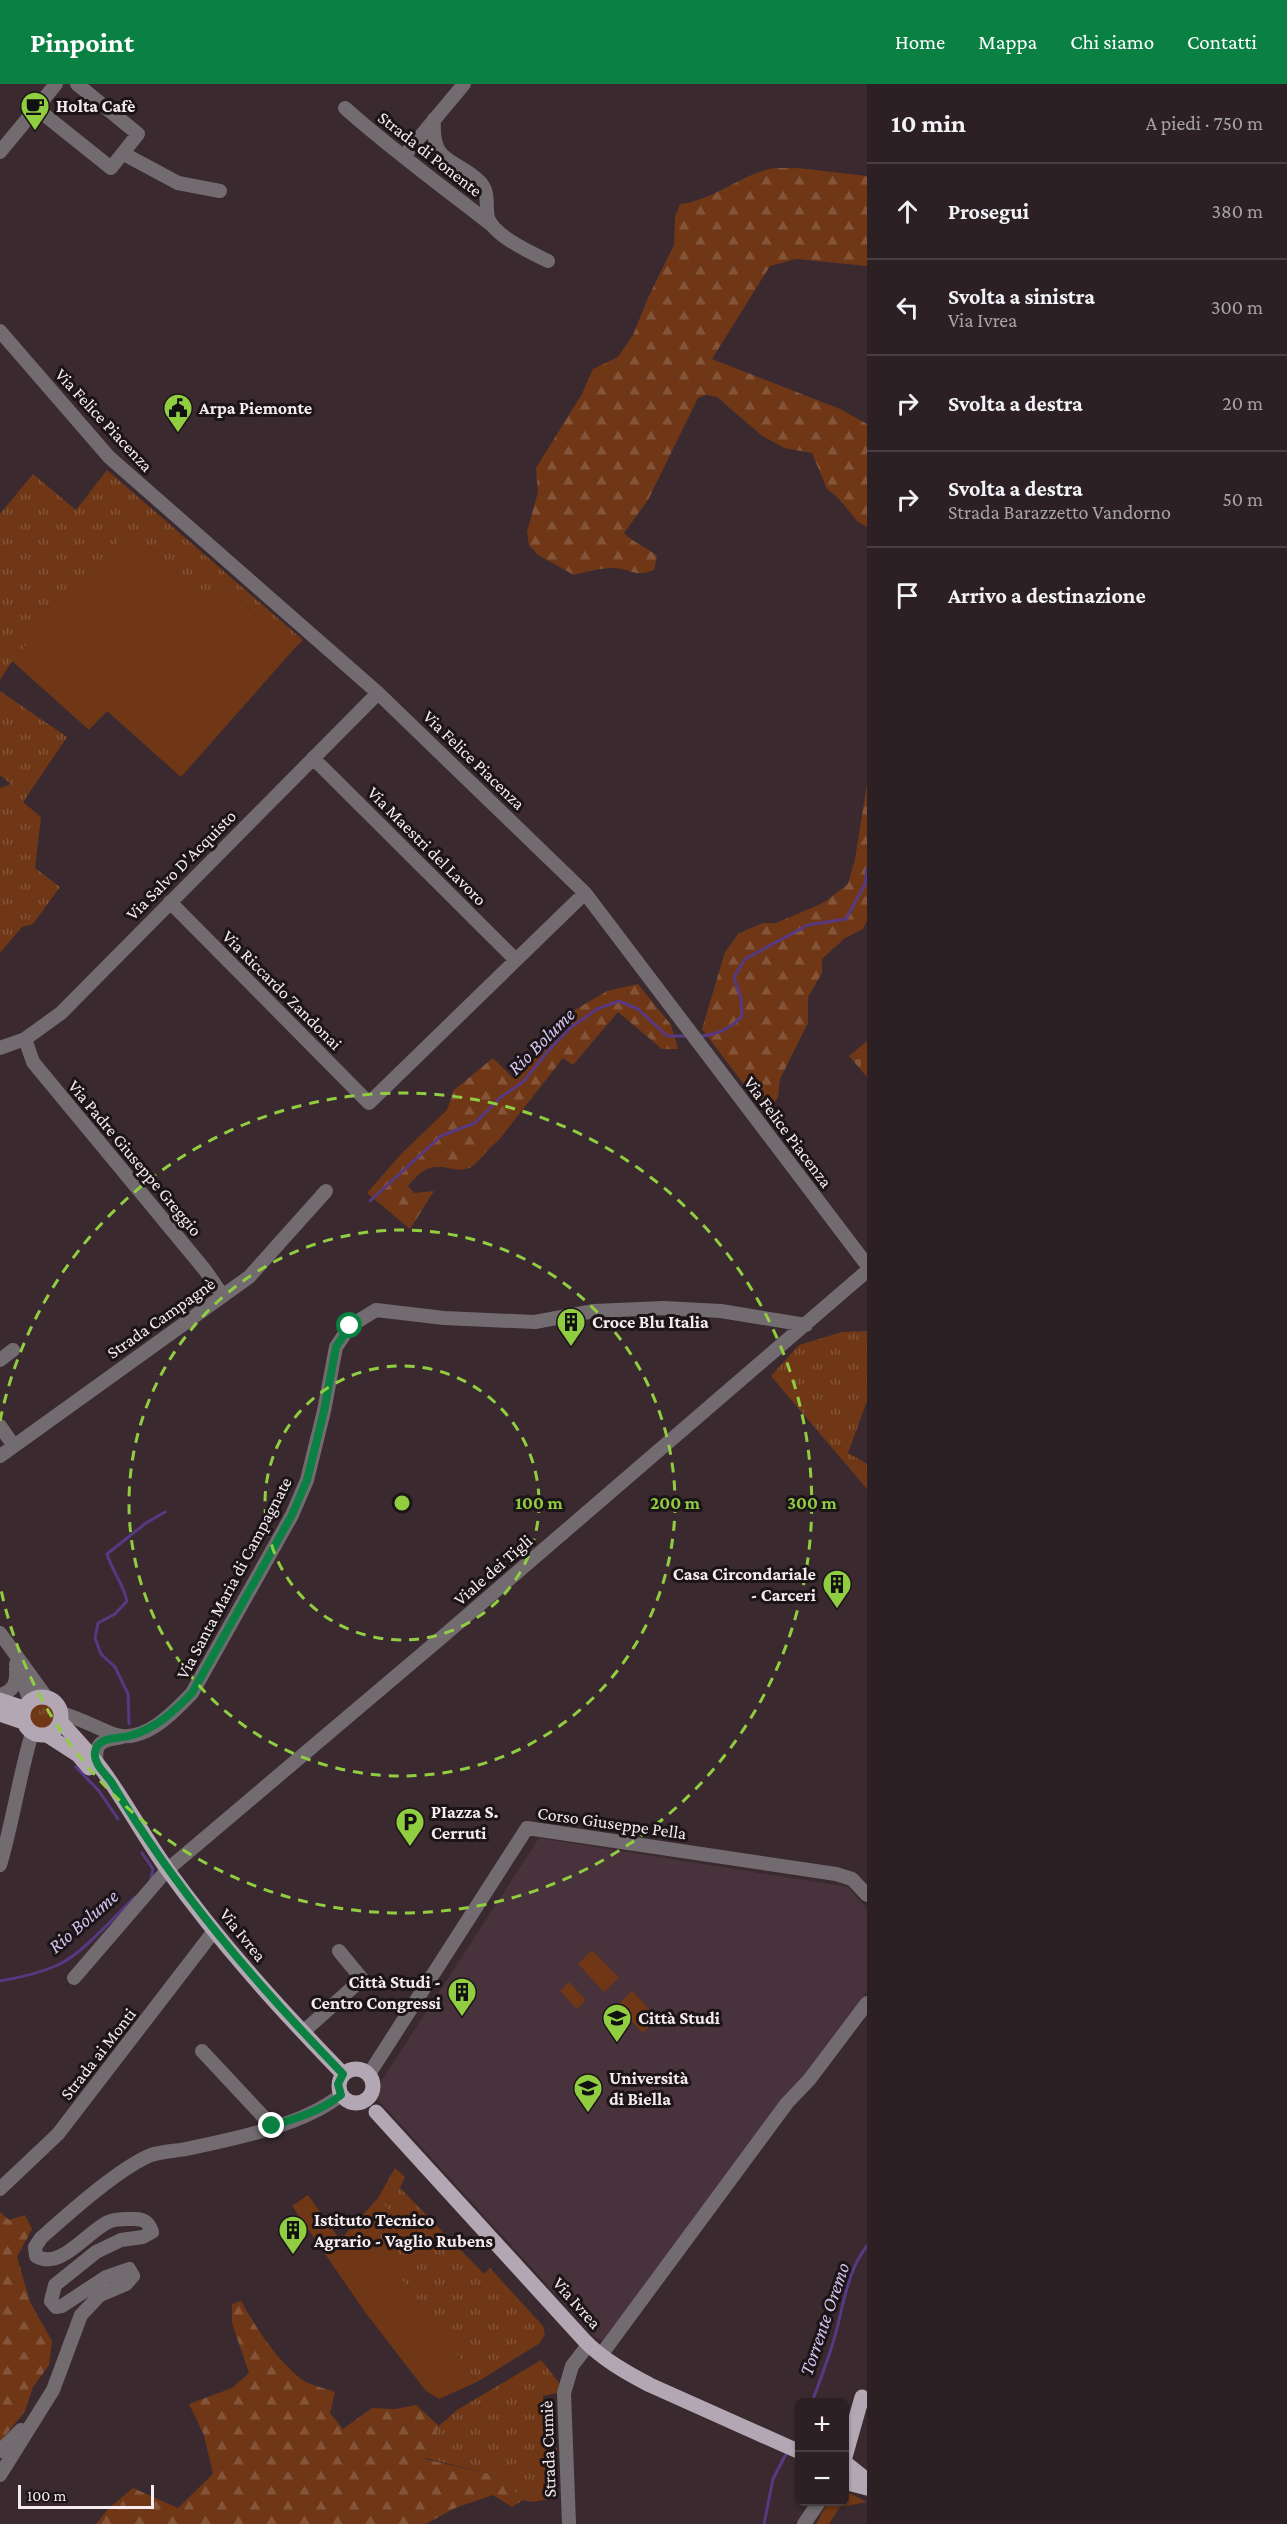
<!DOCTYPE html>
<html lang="it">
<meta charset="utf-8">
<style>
body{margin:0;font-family:"Crimson Pro",serif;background:#34282c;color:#f1f3f6}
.controls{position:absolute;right:18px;bottom:18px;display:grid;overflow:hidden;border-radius:9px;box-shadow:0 2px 4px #0004}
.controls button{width:54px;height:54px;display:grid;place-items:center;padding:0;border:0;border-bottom:2px solid #483e41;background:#2c2024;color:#f1f3f6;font:30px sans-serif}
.scale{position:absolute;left:18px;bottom:15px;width:136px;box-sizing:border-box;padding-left:6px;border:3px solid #f6ebef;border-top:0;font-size:16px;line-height:21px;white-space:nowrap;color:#f6ebef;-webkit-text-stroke:4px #1c1518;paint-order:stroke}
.stop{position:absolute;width:18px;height:18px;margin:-14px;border:4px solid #0b8043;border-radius:50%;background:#fff}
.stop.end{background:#0b8043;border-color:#fff;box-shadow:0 2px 6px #0008}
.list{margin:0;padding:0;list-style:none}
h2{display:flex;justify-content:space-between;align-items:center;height:78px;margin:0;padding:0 24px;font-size:26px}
h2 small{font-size:20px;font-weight:400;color:#a6a3a6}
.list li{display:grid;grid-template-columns:39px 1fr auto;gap:18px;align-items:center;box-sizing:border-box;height:96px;padding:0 24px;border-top:2px solid #483e41}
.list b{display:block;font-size:22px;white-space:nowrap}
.list p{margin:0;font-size:20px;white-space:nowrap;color:#a6a3a6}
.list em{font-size:20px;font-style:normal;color:#a6a3a6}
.icon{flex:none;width:33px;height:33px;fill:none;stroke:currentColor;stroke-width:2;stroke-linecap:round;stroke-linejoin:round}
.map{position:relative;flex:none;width:867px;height:2440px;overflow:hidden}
header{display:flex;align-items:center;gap:36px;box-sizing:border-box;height:84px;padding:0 30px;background:#0b8043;color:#fff}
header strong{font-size:28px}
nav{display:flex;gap:33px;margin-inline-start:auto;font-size:21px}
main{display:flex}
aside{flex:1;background:#2c2024}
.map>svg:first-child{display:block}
.built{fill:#48323b}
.grass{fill:url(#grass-tufts)}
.forest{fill:url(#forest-firs)}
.cemetery{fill:url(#cemetery-stones)}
.garden{fill:#6f3716}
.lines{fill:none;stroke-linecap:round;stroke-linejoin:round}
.stream{stroke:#573983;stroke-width:3}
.minor{stroke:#726c71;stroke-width:14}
.major{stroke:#b3a7b3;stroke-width:15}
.route{stroke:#0b8043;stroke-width:8}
.ring{fill:none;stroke:#91cd40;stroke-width:3;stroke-dasharray:10 8}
.labels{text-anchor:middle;stroke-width:6;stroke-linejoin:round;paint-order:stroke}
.poi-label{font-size:18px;font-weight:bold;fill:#f6ebef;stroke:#1c1518;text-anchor:start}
.street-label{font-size:18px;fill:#f6ebef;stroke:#1c1518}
.water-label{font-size:20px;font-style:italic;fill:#d2c4ef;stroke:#1c1518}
.centre{fill:#91cd40;stroke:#1c1518;stroke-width:3}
.ring-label{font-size:18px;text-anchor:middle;font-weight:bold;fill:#91cd40;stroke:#1c1518;stroke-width:6;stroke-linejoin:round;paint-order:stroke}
</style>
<header>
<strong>Pinpoint</strong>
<nav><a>Home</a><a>Mappa</a><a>Chi siamo</a><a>Contatti</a></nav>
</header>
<main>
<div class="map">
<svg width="867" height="2440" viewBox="0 0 867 2440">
<defs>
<pattern id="grass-tufts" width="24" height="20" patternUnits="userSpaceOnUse" patternTransform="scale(1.5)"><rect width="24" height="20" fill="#6f3716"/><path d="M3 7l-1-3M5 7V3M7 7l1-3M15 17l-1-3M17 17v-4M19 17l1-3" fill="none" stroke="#845438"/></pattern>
<pattern id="forest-firs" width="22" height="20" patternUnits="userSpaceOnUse" patternTransform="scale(1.5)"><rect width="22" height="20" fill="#6f3716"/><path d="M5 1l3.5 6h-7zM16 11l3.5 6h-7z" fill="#845438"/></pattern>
<pattern id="cemetery-stones" width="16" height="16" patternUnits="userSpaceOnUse" patternTransform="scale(1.5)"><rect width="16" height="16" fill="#6f3716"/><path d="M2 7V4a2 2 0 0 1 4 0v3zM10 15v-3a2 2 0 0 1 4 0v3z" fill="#845438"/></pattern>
</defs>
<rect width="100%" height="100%" fill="#3a2a30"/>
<path class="built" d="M539,1754L848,1803L867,1825V1908L604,2257L596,2254L373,2010Z"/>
<path class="grass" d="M107,386L303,556L294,565L220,499L207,514L12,577L0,596V430L33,390L76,426Z
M0,607L67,653L23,718L41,733L35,784L60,803L33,840L22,843L0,869V704L11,700L0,691Z
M867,1247V1317L848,1369L867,1380V1405L771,1292L799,1261L842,1248Z
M27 1633a14 14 0 1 1 28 0a14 14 0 1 1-28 0Z
M395,2084L405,2093L400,2104L484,2190L490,2184L543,2242L545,2250L540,2259L477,2298L374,2158L394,2133L378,2114Z
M541,2276L560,2300L557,2309L543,2312L546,2364H557L555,2414L533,2418L523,2416L499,2392L425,2374L439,2342L457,2326Z"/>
<path class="forest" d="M798,84L867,92V182L796,175L770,182L712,275L840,325L867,340V443L857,437L839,415L827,405L812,369L784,364L761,351L717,313L706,311L698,314L648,416L624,449C634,459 646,463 657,472L654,486C633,494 631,484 612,484C599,484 586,488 574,491L538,471L529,461L527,448L538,408L536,384L582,310L593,285L618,273L633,251L648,214L674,161L675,133L680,120C713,116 738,93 769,85C778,83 789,85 798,84Z
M867,700V837L863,845L845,854L822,875V889L808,913V939L780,995L778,1013L767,1031L702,945L725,868L739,849L763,839H776L814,823L826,817L848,800L855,775Z
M638,900L671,941L678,965H662L618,928L573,981L563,974L498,1057C487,1064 481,1077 471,1083C457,1090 448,1081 434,1083C423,1084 414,1095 408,1102L414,1109L434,1107L410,1145L367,1109L402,1069L447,1026L454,1006L493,974L513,994L565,932L607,907Z
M0,2128L9,2136L25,2131L32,2145L17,2173L30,2218L52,2257L49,2281L33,2303L25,2327L0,2358Z
M241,2217C256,2244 276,2275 301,2295C309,2301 325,2304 335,2308L330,2329L343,2345L372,2324L395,2325L416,2321L439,2342L425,2375L499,2392L523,2416L512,2423L493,2411L455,2424L426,2440H96L109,2424L133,2404L178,2424L213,2390L204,2351L189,2320L232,2304L249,2289L232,2239V2220Z"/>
<path class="cemetery" d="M867,957V993L849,972Z"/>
<path class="garden" d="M129,445L206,513L220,499L294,565L181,693L107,627L89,646L12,577Z
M592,1866L619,1894L604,1908L578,1880Z
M569,1898L586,1916L577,1925L560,1907Z
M632,1907L658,1934L643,1949L617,1922Z
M308,2111L340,2156L378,2114L394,2133L374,2158L477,2298L439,2315L426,2307L365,2228L292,2122Z
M845,2407L867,2418L840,2423L829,2440H816L828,2418H844Z"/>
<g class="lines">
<path class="stream" d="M700,952C716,952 732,943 742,932L741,915L734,893L745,875L808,841L846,835L865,800L867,784
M370,1117L441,1052L475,1039L501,1013L524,997L548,967L570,944L597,925L619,917L638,925L667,952H688
M129,1640L128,1610L115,1583L101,1570L95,1554L98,1539L115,1530L127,1517C123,1499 112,1487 107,1470L146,1439L165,1428
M76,1683L99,1707L118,1735
M142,1769L153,1785L151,1795
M0,1897C18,1894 42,1888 58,1881C83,1869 114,1833 135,1813
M812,2318C819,2299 826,2281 832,2262C843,2229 845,2189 867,2162
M793,2361L800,2351
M764,2440L773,2395L787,2368"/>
<path class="minor" d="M36,24L111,84L138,50L77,0
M345,24C392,66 443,103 493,142
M434,35C431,83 456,73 480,98C490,109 485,121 488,134C494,152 532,169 548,177
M0,68L56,0
M124,70L178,99L220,107
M404,72L464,0
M0,247L109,373L378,609L585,809L867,1181
M313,674L516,876
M170,818L369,1019L585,809
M25,955L33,978L42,989L205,1186L223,1212
M0,964L25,955L61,929L378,609
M0,1276L13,1266
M0,1342L14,1362
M0,1372L249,1193L326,1107
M0,1549L47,1614
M16,1580L30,1617
M0,1611C14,1607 17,1599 16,1585
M61,1629C79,1634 95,1643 113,1650C143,1661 173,1629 192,1609L292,1431L307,1396L324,1327L336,1263L350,1242L376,1226L444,1234L535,1238L594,1227L663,1224L721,1227L806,1241
M97,1680C93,1658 103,1656 122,1653
M0,1781C13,1737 19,1693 32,1649
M74,1894L167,1786L448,1548L867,1187
M303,1948L362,1895L339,1867
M202,1967L272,2042
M369,1990L527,1744L836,1790L852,1795L867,1811
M0,2105L58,2050L214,1847
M601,2271L787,2019L809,1996L867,1919
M0,2367L21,2346
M0,2391L53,2306L81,2231L100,2211L126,2200L133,2192L129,2185L106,2193L62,2222L56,2223L51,2217L55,2201L96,2168L121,2156L143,2153L152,2148C149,2139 145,2135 135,2135C126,2135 116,2134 108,2138C87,2148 60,2187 36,2172L35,2163L41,2154C68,2130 119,2084 151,2071C163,2067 178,2067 191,2064C238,2054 303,2041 341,2011
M569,2440L564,2309L572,2282L588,2261
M804,2440L819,2418"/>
<path class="major" d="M23 1632a19 19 0 1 1 38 0a19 19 0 1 1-38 0Z
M0,1616L24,1624
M0,1630L23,1638
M60,1637C77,1656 96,1675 110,1697C130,1726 147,1757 167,1785C220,1859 280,1925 343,1990
M47,1651L78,1671L89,1684
M339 2002a17 17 0 1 1 34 0a17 17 0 1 1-34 0Z
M376,2028L584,2256C602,2275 627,2289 650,2301L800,2368
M845,2373L862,2313
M847,2380L867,2396
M844,2398L867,2404"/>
</g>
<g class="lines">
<path class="route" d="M272,2042C297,2034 321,2027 341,2011L338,2000L343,1990C256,1900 176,1807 112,1699C106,1690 93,1680 95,1668C98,1652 118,1655 129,1652C156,1645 173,1628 192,1609L292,1431L307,1396L324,1327L336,1263L350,1242"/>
</g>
<g class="ring">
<circle cx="402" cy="1419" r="137"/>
<circle cx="402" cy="1419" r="273"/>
<path d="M0 1337A410 410 0 1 1 0 1501"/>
</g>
<defs>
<g id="cafe-pin" transform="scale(1.5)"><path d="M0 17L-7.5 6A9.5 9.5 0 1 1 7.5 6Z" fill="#91cd40" stroke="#1c1518"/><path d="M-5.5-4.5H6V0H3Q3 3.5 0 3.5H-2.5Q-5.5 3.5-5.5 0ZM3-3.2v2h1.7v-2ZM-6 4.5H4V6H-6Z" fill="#111"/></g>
<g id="civic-pin" transform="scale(1.5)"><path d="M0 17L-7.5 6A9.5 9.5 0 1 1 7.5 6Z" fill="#91cd40" stroke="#1c1518"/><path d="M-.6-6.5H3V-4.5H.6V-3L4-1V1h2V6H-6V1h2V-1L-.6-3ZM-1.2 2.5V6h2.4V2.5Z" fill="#111"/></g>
<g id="building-pin" transform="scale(1.5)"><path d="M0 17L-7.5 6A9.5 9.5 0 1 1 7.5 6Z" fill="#91cd40" stroke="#1c1518"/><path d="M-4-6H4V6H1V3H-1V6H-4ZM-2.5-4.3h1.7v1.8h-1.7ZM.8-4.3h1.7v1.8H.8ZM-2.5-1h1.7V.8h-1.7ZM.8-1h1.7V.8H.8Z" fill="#111"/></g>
<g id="parking-pin" transform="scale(1.5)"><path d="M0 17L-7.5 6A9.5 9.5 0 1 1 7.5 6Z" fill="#91cd40" stroke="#1c1518"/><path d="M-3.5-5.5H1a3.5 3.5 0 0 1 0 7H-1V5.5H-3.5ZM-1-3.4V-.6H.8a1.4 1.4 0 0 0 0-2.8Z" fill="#111"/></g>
<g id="university-pin" transform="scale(1.5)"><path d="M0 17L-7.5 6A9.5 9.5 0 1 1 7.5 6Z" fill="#91cd40" stroke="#1c1518"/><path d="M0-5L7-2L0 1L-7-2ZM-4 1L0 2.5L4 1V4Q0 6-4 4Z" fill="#111"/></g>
</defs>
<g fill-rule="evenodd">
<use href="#cafe-pin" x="35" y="22"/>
<use href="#civic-pin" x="178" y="324"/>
<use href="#building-pin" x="571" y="1238"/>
<use href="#building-pin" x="837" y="1500"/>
<use href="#parking-pin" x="410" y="1738"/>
<use href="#building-pin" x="462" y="1908"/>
<use href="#university-pin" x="617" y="1934"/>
<use href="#university-pin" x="588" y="2004"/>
<use href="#building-pin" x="293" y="2146"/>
</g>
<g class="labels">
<g class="poi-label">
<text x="56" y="28">Holta Cafè</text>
<text x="199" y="330">Arpa Piemonte</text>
<text x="592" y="1244">Croce Blu Italia</text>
<text x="816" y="1496" text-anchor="end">Casa Circondariale<tspan x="816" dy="21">- Carceri</tspan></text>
<text x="431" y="1734">PIazza S.<tspan x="431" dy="21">Cerruti</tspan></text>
<text x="441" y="1904" text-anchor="end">Città Studi -<tspan x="441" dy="21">Centro Congressi</tspan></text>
<text x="638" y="1940">Città Studi</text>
<text x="609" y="2000">Università<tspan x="609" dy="21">di Biella</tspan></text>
<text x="314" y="2142">Istituto Tecnico<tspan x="314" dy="21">Agrario - Vaglio Rubens</tspan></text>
</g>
<g class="street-label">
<text transform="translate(430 70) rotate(38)" y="6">Strada di Ponente</text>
<text transform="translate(104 336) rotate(47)" y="6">Via Felice Piacenza</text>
<text transform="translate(474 676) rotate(44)" y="6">Via Felice Piacenza</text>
<text transform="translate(427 762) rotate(45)" y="6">Via Maestri del Lavoro</text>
<text transform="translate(181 781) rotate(-45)" y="6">Via Salvo D'Acquisto</text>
<text transform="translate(282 906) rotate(45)" y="6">Via Riccardo Zandonai</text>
<text transform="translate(788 1048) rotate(53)" y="6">Via Felice Piacenza</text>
<text transform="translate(135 1074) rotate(50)" y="6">Via Padre Giuseppe Greggio</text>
<text transform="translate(161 1234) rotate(-35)" y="6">Strada Campagnè</text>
<text transform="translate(493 1486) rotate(-41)" y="6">Viale dei Tigli</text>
<text transform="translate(234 1494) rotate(-62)" y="6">Via Santa Maria di Campagnate</text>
<text transform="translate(612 1739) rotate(8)" y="6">Corso Giuseppe Pella</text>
<text transform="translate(243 1851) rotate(51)" y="6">Via Ivrea</text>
<text transform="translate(98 1970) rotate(-52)" y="6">Strada ai Monti</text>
<text transform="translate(577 2219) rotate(48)" y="6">Via Ivrea</text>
<text transform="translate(548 2365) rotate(-92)" y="6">Strada Cumiè</text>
</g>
<g class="water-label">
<text transform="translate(541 957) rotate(-45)" y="7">Rio Bolume</text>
<text transform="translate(83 1837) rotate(-41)" y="7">Rio Bolume</text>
<text transform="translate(824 2235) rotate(-71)" y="7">Torrente Oremo</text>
</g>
</g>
<circle cx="402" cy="1419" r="9" class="centre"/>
<g class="ring-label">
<text x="539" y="1425">100 m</text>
<text x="675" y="1425">200 m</text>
<text x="812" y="1425">300 m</text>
</g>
</svg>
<div class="controls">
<button>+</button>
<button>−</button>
</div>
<div class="scale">100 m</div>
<div class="stop" style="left:350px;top:1242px"></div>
<div class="stop end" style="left:272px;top:2042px"></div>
</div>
<aside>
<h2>10 min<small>A piedi · 750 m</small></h2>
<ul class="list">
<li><svg class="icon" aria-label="ahead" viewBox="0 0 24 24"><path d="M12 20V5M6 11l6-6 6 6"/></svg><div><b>Prosegui</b></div><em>380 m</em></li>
<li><svg class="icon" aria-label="left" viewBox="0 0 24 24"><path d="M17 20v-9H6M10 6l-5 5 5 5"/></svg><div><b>Svolta a sinistra</b><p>Via Ivrea</p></div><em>300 m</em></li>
<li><svg class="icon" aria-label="right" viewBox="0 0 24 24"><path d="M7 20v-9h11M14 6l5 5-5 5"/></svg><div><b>Svolta a destra</b></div><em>20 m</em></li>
<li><svg class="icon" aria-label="right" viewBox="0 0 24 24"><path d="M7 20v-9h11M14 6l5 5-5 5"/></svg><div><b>Svolta a destra</b><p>Strada Barazzetto Vandorno</p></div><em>50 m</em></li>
<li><svg class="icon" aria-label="arrive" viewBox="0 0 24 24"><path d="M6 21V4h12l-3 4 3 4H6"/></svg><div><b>Arrivo a destinazione</b></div></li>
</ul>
</aside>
</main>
